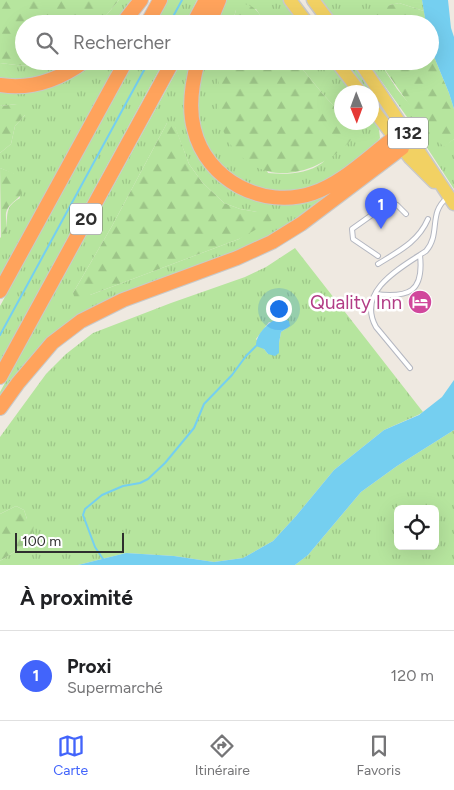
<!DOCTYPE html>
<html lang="fr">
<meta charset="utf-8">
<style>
body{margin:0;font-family:Figtree,sans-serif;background:#f6f6f6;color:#202124}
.controls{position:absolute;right:15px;bottom:15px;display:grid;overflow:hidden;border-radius:8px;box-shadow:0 5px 20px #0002}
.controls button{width:45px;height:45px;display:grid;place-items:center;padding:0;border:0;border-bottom:1px solid #e0e0e0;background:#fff;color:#202124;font:25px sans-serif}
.compass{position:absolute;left:334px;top:85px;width:45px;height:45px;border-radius:50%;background:#fff;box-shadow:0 5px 20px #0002;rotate:179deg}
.scale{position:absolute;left:15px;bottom:12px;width:109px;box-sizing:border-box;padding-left:5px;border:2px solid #2e2e2e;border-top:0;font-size:14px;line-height:18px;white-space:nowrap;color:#2e2e2e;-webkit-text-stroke:4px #fff;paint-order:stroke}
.you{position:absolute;left:278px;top:308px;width:18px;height:18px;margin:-12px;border:4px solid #fff;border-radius:50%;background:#1a73e8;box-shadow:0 0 0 8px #1a73e833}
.badge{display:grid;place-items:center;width:32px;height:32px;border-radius:50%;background:#4264fb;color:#fff;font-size:16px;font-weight:700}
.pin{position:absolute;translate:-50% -41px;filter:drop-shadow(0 1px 2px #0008)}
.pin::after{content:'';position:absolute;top:26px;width:18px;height:15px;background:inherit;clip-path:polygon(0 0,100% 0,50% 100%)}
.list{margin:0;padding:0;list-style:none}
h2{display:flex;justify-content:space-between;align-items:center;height:65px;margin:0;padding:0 20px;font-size:21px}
h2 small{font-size:16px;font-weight:400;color:#757577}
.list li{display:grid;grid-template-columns:32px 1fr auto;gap:15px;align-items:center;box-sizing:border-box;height:90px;padding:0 20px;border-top:1px solid #e0e0e0}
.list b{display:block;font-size:19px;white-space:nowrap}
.list p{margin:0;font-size:16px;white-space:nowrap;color:#757577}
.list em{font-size:16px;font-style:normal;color:#757577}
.icon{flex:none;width:28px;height:28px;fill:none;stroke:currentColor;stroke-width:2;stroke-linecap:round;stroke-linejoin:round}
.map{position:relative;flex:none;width:454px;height:565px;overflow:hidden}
.search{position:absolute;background:#fff;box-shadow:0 5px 20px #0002;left:15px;right:15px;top:15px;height:55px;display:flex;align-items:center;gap:12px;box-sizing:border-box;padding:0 18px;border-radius:28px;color:#757577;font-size:19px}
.sheet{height:155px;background:#fff}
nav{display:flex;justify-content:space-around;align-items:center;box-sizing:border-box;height:70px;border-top:1px solid #e0e0e0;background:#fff;font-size:14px;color:#757577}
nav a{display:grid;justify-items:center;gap:2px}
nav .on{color:#4264fb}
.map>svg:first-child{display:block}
.grass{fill:url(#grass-tufts);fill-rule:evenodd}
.forest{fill:url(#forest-firs)}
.water{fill:#75cff0}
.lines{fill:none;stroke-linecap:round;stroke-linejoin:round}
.stream{stroke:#75cff0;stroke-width:2}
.lane-casing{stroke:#b4b7c1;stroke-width:6}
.primary-casing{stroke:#c9c9c9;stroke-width:15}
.highway-casing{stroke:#c9c9c9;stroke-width:16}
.lane{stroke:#fff;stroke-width:4}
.primary{stroke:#f2d163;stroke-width:12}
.highway{stroke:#ffa35c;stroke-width:14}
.labels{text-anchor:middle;stroke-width:5;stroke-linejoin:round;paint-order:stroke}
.shield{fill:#fff;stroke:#6d6d6d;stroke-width:1}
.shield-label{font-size:18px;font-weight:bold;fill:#2e2e2e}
.hotel-label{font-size:19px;fill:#b23c85;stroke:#fff;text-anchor:end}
</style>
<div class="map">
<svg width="454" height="565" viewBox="0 0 454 565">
<defs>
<pattern id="grass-tufts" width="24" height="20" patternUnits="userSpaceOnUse" patternTransform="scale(1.25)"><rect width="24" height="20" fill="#b6e59e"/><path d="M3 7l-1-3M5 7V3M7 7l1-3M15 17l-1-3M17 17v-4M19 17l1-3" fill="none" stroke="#9dc588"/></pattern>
<pattern id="forest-firs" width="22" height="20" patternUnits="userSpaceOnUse" patternTransform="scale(1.25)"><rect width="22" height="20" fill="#b6e59e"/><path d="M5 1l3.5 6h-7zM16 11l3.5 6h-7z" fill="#9dc588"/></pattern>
</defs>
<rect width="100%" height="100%" fill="#efe9e1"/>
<path class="grass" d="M119,0H133L113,24H99Z
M167,0H197L185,24H154Z
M226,0H283L301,24H266L256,9L236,10L232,24H217Z
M320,0H422L424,11L399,3L390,5L371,20L370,24H338Z
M46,61H73C50,75 27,84 0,78V63C15,65 32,68 46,61Z
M91,61H119L0,276V238L7,231C7,215 5,206 20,198L14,174L0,168V153L11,144L15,126L25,115L17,104L0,106V89Z
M134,61H164L0,362V306Z
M182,61H192L188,79L211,170L285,202L384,152L292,225L243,250L95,307L0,400V392ZM167,123L175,127L189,164L202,182L224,203L240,209L257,212H272L239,239L90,295L73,293L112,226Z
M205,61H221L268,173C286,175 307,174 322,163C331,156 344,135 352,125L349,123L372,122V119L379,129L380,138C371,151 358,159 345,168C332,177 318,187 302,190C253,198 206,168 199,118C196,98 200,80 205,61Z
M296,61H328L351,92H342L341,114L322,93Z
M352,61L379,98L395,124L393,126L372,97V92H368L346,62Z
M367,61H379L397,89L444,146L454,139V189L407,117Z
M295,248L423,412L418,415L384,430L334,470L296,516L273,541L243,558L214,562L174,556L126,553L78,565H0V561L19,549L27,519L24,510L16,506L0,514V437L46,374L66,354L93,333L171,303L245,277L266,267ZM269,322L290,326L281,332L279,343V349L268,354L256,339Z
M454,430V565H295L308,555L361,492L397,466ZM398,509H435V546H398Z"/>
<path class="forest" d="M0,0H119L99,24H24V61H46C32,68 15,65 0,63Z
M399,3L424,11L426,24H370C373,10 386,5 399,3Z
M242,4C255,4 259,14 266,24H232L236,10Z
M430,47L449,93L454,109V139L444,147L426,129L379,61H430Z
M221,61H296L322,93L341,114L342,122L349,123L355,134C347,148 331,158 317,165C275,185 234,167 220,122C216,109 219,75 221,61Z
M17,104L25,105L27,110L25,115L15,126L11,144L0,153V106Z
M171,122L175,126L189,164L202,182L224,203L240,209L257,212H273L275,215L273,220L239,239L90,295L76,302L73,293L112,226L167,123Z
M0,168C4,170 10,171 15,174C22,179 25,192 18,198C13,203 8,205 6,213C5,223 11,233 1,238Z
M16,506L24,510L27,519L34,522C35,541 15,552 0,561V514Z"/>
<path class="water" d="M422,0H448L451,28L454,37V109L449,93L430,47V24H426Z
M280,317L289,321L290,326L281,332L279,343V353L275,356L268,354L264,349L256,346C256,333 269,322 280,317Z
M454,380V430L397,466L361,492L308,555L295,565H78L126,553L174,556L214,562L243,558L273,541L296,516L334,470L384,430L419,415L442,397Z"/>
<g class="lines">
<path class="stream" d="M169,24L182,0
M0,335L149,61
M103,559L95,547L83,515L85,509L102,495L123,486L140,483L148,479L165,463L194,428L204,404L232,375L246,356L256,346"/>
<g class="lane-casing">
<path id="lane" d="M378,256L353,239L352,229L390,202L397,205L406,214
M378,264C399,251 418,242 428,219
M375,294C409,298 424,292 420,255
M410,368L376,327C356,291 400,268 426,251C441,234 428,213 447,198"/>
</g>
<g class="primary-casing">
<path id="primary" d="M290,0L308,24
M313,0L331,24
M336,61L360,92
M359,61L454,204
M372,108L410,158L434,182"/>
</g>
<g class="highway-casing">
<path id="highway" d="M122,24L141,0
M147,24L160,0
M193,24L206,0
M209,24L219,0
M198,61C192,83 188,107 194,129C206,180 263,210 313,193C343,183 368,157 394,138
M0,85C31,90 59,80 85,61
M0,291L126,61
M0,377L173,61
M0,408L18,383L41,356L52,343L81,321L123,300L237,258L272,242L301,224L402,148"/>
</g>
<use href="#lane" class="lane"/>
<use href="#primary" class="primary"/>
<use href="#highway" class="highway"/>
</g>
<defs>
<g id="hotel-disc" transform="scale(1.25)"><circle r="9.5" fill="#d1479c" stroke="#fff"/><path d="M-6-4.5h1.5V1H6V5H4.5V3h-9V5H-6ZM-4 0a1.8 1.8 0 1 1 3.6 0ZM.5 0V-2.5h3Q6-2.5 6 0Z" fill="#fff"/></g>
</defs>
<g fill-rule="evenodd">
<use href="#hotel-disc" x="420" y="302"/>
</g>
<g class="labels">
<g class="shield">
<rect x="388" y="117.5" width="40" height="31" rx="4"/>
<rect x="70" y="203.5" width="32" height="31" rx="4"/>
</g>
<g class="shield-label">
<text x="408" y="139">132</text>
<text x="86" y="225">20</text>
</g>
<g class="hotel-label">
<text x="402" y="309">Quality Inn</text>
</g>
</g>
</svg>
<div class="controls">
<button><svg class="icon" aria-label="locate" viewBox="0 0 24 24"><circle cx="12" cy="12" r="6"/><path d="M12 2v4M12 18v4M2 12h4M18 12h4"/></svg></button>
</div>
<svg class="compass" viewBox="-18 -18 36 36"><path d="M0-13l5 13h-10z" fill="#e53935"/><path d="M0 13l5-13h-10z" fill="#757577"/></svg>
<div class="scale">100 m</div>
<div class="you"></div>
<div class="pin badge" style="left:381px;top:229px">1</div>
<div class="search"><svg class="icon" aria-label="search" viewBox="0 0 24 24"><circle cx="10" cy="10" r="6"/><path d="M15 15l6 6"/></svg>Rechercher</div>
</div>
<section class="sheet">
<h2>À proximité<small></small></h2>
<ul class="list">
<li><span class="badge">1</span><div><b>Proxi</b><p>Supermarché</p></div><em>120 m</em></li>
</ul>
</section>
<nav>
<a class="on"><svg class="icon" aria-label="map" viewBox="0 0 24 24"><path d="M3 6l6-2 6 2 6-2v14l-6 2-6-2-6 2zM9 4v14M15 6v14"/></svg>Carte</a>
<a><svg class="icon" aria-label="directions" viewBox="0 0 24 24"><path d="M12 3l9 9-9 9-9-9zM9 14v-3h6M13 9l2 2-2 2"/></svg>Itinéraire</a>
<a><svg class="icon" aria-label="saved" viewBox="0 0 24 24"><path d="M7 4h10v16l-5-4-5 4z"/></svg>Favoris</a>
</nav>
